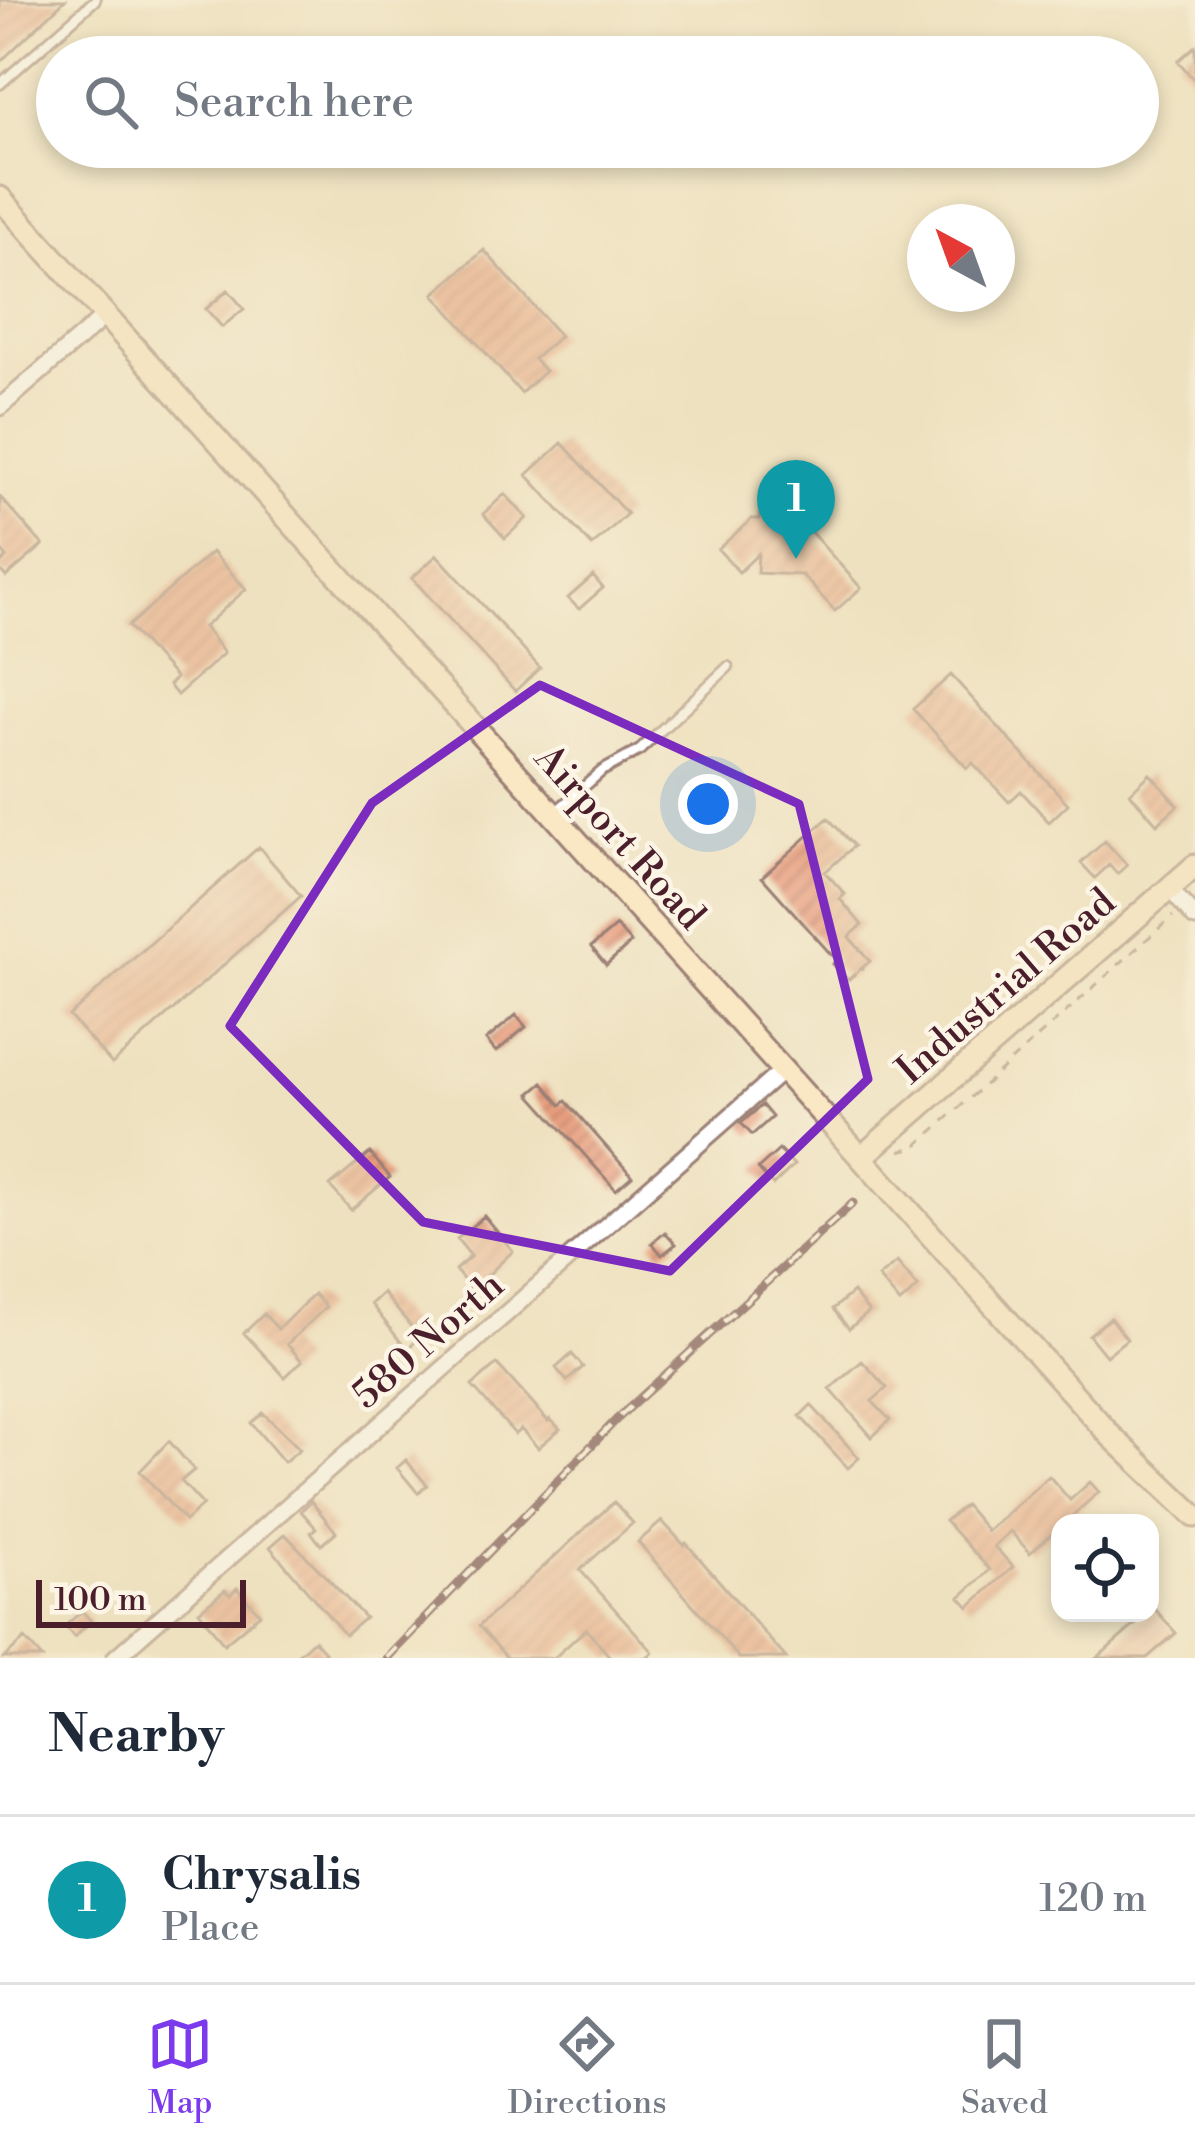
<!DOCTYPE html>
<style>
body{margin:0;font-family:"Libre Bodoni",serif;background:#f2f2f3;color:#1f2937}
.controls{position:absolute;right:36px;bottom:36px;display:grid;overflow:hidden;border-radius:24px;box-shadow:0 6px 18px #0003}
.controls button{width:108px;height:108px;display:grid;place-items:center;padding:0;border:0;border-bottom:3px solid #e0e1e3;background:#fff;color:#1f2937;font:60px sans-serif}
.compass{position:absolute;left:907px;top:204px;width:108px;height:108px;border-radius:50%;background:#fff;box-shadow:0 6px 18px #0003;rotate:319deg}
.scale{position:absolute;left:36px;bottom:30px;width:210px;box-sizing:border-box;padding-left:12px;border:6px solid #4a1f2b;border-top:0;font-size:33px;line-height:42px;white-space:nowrap;color:#4a1f2b;-webkit-text-stroke:9px #fcf5e5;paint-order:stroke}
.you{position:absolute;left:708px;top:804px;width:42px;height:42px;margin:-30px;border:9px solid #fff;border-radius:50%;background:#1a73e8;box-shadow:0 0 0 18px #1a73e833}
.badge{display:grid;place-items:center;width:78px;height:78px;border-radius:50%;background:#7c3aed;color:#fff;font-size:39px;font-weight:700}
.pin{position:absolute;translate:-50% -99px;filter:drop-shadow(0 3px 6px #0008)}
.pin::after{content:'';position:absolute;top:63px;width:42px;height:36px;background:inherit;clip-path:polygon(0 0,100% 0,50% 100%)}
.list{margin:0;padding:0;list-style:none}
h2{display:flex;justify-content:space-between;align-items:center;height:156px;margin:0;padding:0 48px;font-size:51px}
h2 small{font-size:39px;font-weight:400;color:#747a83}
.list li{display:grid;grid-template-columns:78px 1fr auto;gap:36px;align-items:center;box-sizing:border-box;height:168px;padding:0 48px;border-top:3px solid #e0e1e3}
.list b{display:block;font-size:45px;white-space:nowrap}
.list p{margin:0;font-size:39px;white-space:nowrap;color:#747a83}
.list em{font-size:39px;font-style:normal;color:#747a83}
.icon{flex:none;width:66px;height:66px;fill:none;stroke:currentColor;stroke-width:2;stroke-linecap:round;stroke-linejoin:round}
.map{position:relative;flex:none;width:1195px;height:1658px;overflow:hidden}
.search{position:absolute;background:#fff;box-shadow:0 6px 18px #0003;left:36px;right:36px;top:36px;height:132px;display:flex;align-items:center;gap:30px;box-sizing:border-box;padding:0 42px;border-radius:66px;color:#747a83;font-size:45px}
.sheet{height:324px;background:#fff}
nav{display:flex;justify-content:space-around;align-items:center;box-sizing:border-box;height:168px;border-top:3px solid #e0e1e3;background:#fff;font-size:33px;color:#747a83}
nav a{display:grid;justify-items:center;gap:6px}
nav .on{color:#7c3aed}
.map>svg:first-child{display:block}
.building{fill:url(#building-hatch)}
.lines{fill:none;stroke-linecap:round;stroke-linejoin:round}
.lane-casing{stroke:#9c8076;stroke-width:14}
.street-casing{stroke:#9c8076;stroke-width:21}
.secondary-casing{stroke:#9c8076;stroke-width:27}
.path{stroke:#9c8076;stroke-width:3;stroke-dasharray:9 9;stroke-linecap:butt}
.lane{stroke:#fff;stroke-width:8}
.street{stroke:#fff;stroke-width:15}
.secondary{stroke:#fae7c3;stroke-width:21}
.rail-casing{stroke:#4a1f2b;stroke-width:9}
.rail{stroke:#fcf5e5;stroke-width:4.5;stroke-dasharray:14;stroke-linecap:butt}
.marked{fill:none;stroke:#7b2cbf;stroke-width:9;stroke-linejoin:round}
.labels{text-anchor:middle;stroke-width:9;stroke-linejoin:round;paint-order:stroke}
.street-label{font-size:39px;fill:#4a1f2b;stroke:#fcf5e5}
</style>
<div class="map">
<svg width="1195" height="1658" viewBox="0 0 1195 1658">
<defs>
<pattern id="building-hatch" width="6" height="6" patternUnits="userSpaceOnUse" patternTransform="scale(3)"><rect width="6" height="6" fill="#e89d7d"/><path d="M-1 1l2-2M0 6l6-6M5 7l2-2" fill="none" stroke="#be7f67"/></pattern>
</defs>
<rect width="100%" height="100%" fill="#fcf5e5"/>
<filter id="ink" filterUnits="userSpaceOnUse"><feTurbulence type="fractalNoise" baseFrequency=".00833" numOctaves="2"/><feDisplacementMap in="SourceGraphic" scale="24" xChannelSelector="R" yChannelSelector="G"/><feConvolveMatrix kernelMatrix="1 2 1 2 8 2 1 2 1" color-interpolation-filters="sRGB"/></filter>
<filter id="wash" filterUnits="userSpaceOnUse"><feTurbulence type="fractalNoise" baseFrequency=".004" numOctaves="4" result="noise"/><feDisplacementMap in="SourceGraphic" scale="48" xChannelSelector="R" yChannelSelector="G"/><feGaussianBlur stdDeviation="2.7" result="paint"/><feColorMatrix in="noise" values="0 0 0 0 0 0 0 0 0 0 0 0 0 0 0 0 0 1.4 0 .05"/><feComposite in="paint" operator="in"/></filter>
<g filter="url(#wash)">
<rect width="100%" height="100%" fill="#eee1c0"/>
<g id="blocks">
<path class="building" d="M0,0H65L0,62Z
M1195,46V81L1178,61Z
M484,250L560,336L534,359L545,371L521,393L434,294Z
M228,290L244,309L222,327L206,309Z
M562,443L627,514L592,546L527,475Z
M505,494L527,518L505,538L483,514Z
M0,497L43,545L6,577L0,570V564L7,557L0,549Z
M760,508L791,510L790,520L801,521L861,588L835,611L802,575L757,573L758,554L739,572L718,549L752,519H760Z
M212,552L246,589L204,627L224,653L177,695L169,685L176,678L128,626Z
M437,555L540,668L515,691L412,578Z
M593,576L603,588L579,609L568,598Z
M951,675L1068,804L1049,822L1021,791L1009,802L973,763L967,768L913,709Z
M1150,774L1178,805L1157,824L1130,793Z
M828,818L854,846L825,872L845,894L840,899L862,925L849,937L870,961L848,980L833,964L836,960L762,877Z
M1105,841L1127,865L1117,874L1109,865L1095,878L1081,863Z
M259,847L301,896L112,1064L69,1016Z
M616,926L631,943L606,965L591,947Z
M516,1015L526,1027L496,1052L486,1040Z
M543,1083L561,1105L566,1101L632,1176L616,1190L530,1094Z
M762,1105L772,1117L752,1135L741,1123Z
M779,1150L794,1165L773,1185L758,1169Z
M370,1153L390,1177L351,1210L330,1186Z
M484,1216L513,1251L472,1290L455,1270L471,1256L457,1239Z
M665,1232L676,1244L662,1255L652,1243Z
M897,1262L918,1287L900,1303L878,1277Z
M853,1292L869,1312L849,1329L833,1309Z
M383,1293L420,1337L407,1350L371,1304Z
M314,1294L326,1307L287,1344L302,1361L285,1377L244,1333L264,1314L278,1329Z
M1110,1318L1127,1339L1106,1356L1089,1335Z
M572,1354L583,1367L567,1381L556,1368Z
M862,1361L887,1388L872,1401L890,1420L872,1437L830,1389Z
M497,1364L548,1421L550,1419L560,1429L538,1448L521,1429L515,1434L472,1386Z
M811,1405L859,1458L848,1468L800,1416Z
M263,1413L300,1449L284,1462L251,1423Z
M169,1441L194,1470L181,1481L203,1505L185,1521L140,1471Z
M406,1460L427,1485L418,1493L397,1468Z
M1049,1476L1070,1500L1090,1482L1099,1492L1030,1553L1010,1531L994,1546L1013,1567L969,1607L960,1597L990,1570L945,1521L965,1505L987,1531Z
M311,1501L336,1532L321,1545L311,1532L316,1528L301,1511Z
M614,1502L633,1523L580,1570L653,1652L646,1658H611L586,1629L554,1658H507L479,1626Z
M662,1521L684,1545L686,1543L786,1658H739L638,1542Z
M285,1534L365,1618L345,1635L270,1547Z
M237,1588L260,1614L224,1644L199,1611L225,1590L230,1595Z
M1154,1608L1176,1633L1147,1658H1097Z
M82,1611L91,1621L74,1637L65,1626Z
M25,1639L42,1658H4Z
M314,1640L325,1652L319,1658H294Z"/>
</g>
</g>
<g filter="url(#ink)">
<use href="#blocks" fill-opacity="0" stroke="#9c8076" stroke-width="3"/>
<g class="lines">
<g class="lane-casing">
<path id="lane" d="M0,84L95,0
M554,813L602,771L640,750L728,667"/>
</g>
<g class="street-casing">
<path id="street" d="M0,407L106,315
M1170,889L1195,918
M115,1658L783,1070"/>
</g>
<g class="secondary-casing">
<path id="secondary" d="M0,198L1111,1436L1195,1516
M862,1157L1195,866"/>
</g>
<path class="path" d="M900,1151L915,1147L1173,916"/>
<use href="#lane" class="lane"/>
<use href="#street" class="street"/>
<use href="#secondary" class="secondary"/>
<g class="rail-casing">
<path id="rail" d="M387,1658L616,1420L853,1203"/>
</g>
<use href="#rail" class="rail"/>
</g>
</g>
<path d="M0 0H1195V1658H0ZM540,685L799,804L868,1079L670,1271L423,1222L230,1026L372,803Z" fill="#eee1c0" fill-opacity=".55" fill-rule="evenodd"/>
<path class="marked" d="M540,685L799,804L868,1079L670,1271L423,1222L230,1026L372,803Z"/>
<g class="labels">
<g class="street-label">
<text transform="translate(621 836) rotate(48)" y="14">Airport Road</text>
<text transform="translate(1005 985) rotate(-41)" y="14">Industrial Road</text>
<text transform="translate(427 1339) rotate(-41)" y="14">580 North</text>
</g>
</g>
</svg>
<div class="controls">
<button><svg class="icon" aria-label="locate" viewBox="0 0 24 24"><circle cx="12" cy="12" r="6"/><path d="M12 2v4M12 18v4M2 12h4M18 12h4"/></svg></button>
</div>
<svg class="compass" viewBox="-18 -18 36 36"><path d="M0-13l5 13h-10z" fill="#e53935"/><path d="M0 13l5-13h-10z" fill="#747a83"/></svg>
<div class="scale">100 m</div>
<div class="you"></div>
<div class="pin badge" style="left:796px;top:559px;background:#0f9aa8">1</div>
<div class="search"><svg class="icon" aria-label="search" viewBox="0 0 24 24"><circle cx="10" cy="10" r="6"/><path d="M15 15l6 6"/></svg>Search here</div>
</div>
<section class="sheet">
<h2>Nearby<small></small></h2>
<ul class="list">
<li><span class="badge" style="background:#0f9aa8">1</span><div><b>Chrysalis</b><p>Place</p></div><em>120 m</em></li>
</ul>
</section>
<nav>
<a class="on"><svg class="icon" aria-label="map" viewBox="0 0 24 24"><path d="M3 6l6-2 6 2 6-2v14l-6 2-6-2-6 2zM9 4v14M15 6v14"/></svg>Map</a>
<a><svg class="icon" aria-label="directions" viewBox="0 0 24 24"><path d="M12 3l9 9-9 9-9-9zM9 14v-3h6M13 9l2 2-2 2"/></svg>Directions</a>
<a><svg class="icon" aria-label="saved" viewBox="0 0 24 24"><path d="M7 4h10v16l-5-4-5 4z"/></svg>Saved</a>
</nav>
